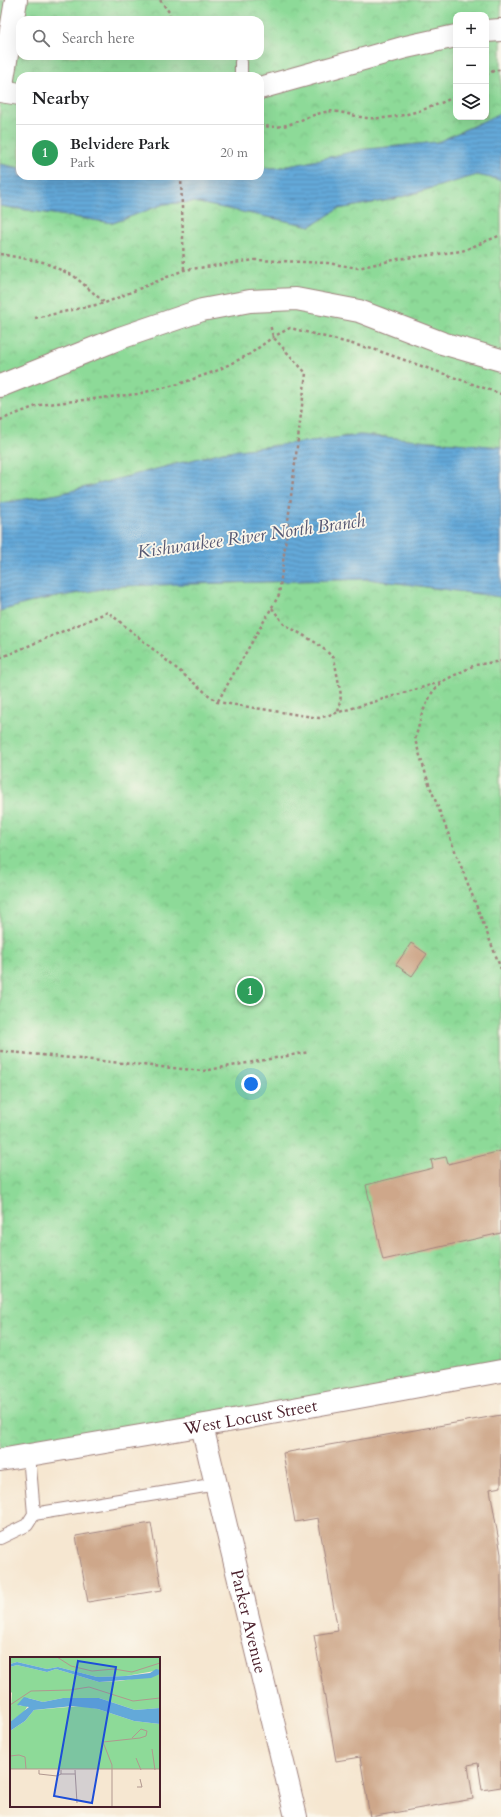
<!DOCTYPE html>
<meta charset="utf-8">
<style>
body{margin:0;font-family:Cardo,serif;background:#f2f2f2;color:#202124}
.controls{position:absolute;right:12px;top:12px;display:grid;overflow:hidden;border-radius:8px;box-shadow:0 4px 16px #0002}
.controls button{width:36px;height:36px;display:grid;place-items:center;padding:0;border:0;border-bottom:1px solid #e0e0e0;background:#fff;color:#202124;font:20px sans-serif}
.you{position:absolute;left:251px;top:1084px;width:14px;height:14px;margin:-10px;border:3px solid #fff;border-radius:50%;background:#1a73e8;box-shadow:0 0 0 6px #1a73e833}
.badge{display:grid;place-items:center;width:26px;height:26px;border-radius:50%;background:#b5179e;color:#fff;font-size:13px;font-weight:700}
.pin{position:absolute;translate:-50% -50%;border:2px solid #fff;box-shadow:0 1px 4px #0006}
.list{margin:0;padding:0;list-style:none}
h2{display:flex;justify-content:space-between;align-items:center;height:52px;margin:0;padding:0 16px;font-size:17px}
h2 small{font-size:13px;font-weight:400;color:#757577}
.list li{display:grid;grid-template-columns:26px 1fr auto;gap:12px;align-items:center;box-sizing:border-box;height:56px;padding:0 16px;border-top:1px solid #e0e0e0}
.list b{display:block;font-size:15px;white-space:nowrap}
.list p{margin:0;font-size:13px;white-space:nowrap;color:#757577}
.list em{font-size:13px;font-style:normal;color:#757577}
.icon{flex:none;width:22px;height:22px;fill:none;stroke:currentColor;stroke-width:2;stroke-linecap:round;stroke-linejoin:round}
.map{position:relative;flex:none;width:501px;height:1817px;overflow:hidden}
.search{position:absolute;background:#fff;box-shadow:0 4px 16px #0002;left:16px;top:16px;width:248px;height:44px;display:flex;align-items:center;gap:10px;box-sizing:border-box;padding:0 14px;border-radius:12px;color:#757577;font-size:15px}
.panel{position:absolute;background:#fff;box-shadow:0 4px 16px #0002;left:16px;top:72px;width:248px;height:108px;border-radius:12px}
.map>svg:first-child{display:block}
.park{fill:url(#park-crowns);stroke:#6c7c62;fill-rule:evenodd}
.water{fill:url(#water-rules);stroke:#566482}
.building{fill:#cea78a}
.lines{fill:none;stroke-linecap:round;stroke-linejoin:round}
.lane-casing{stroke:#a0837e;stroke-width:14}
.street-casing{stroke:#a0837e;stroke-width:24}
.secondary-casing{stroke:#a0837e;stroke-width:24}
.path{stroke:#a0837e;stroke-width:2.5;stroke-dasharray:3 3;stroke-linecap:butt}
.lane{stroke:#fff;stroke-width:12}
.street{stroke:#fff;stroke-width:22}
.secondary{stroke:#fff;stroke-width:22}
.labels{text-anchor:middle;stroke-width:3.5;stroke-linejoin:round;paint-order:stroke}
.street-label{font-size:17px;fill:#4a1f2b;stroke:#fbf7ec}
.water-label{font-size:18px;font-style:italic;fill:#545671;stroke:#fbf7ec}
.inset-road{fill:none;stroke:#b1978f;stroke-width:1}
.view{fill:#1d4ed8;fill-opacity:0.15;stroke:#1d4ed8;stroke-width:2}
.inset-edge{fill:none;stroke:#4a1f2b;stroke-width:2}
</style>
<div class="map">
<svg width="501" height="1817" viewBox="0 0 501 1817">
<defs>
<pattern id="park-crowns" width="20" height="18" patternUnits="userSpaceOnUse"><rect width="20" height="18" fill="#8dda98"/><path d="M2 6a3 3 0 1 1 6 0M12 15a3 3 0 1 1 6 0" fill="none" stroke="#7bbb83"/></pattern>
<pattern id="water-rules" width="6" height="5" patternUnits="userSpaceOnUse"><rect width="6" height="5" fill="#63a9d9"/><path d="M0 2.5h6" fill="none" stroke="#5489b0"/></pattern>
</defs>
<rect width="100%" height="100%" fill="#fbf7ec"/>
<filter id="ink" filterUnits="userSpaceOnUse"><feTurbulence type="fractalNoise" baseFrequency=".025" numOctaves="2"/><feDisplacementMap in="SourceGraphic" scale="8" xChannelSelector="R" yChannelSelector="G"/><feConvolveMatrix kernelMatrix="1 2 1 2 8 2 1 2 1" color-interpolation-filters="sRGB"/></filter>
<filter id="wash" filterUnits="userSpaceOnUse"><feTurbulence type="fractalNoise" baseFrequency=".012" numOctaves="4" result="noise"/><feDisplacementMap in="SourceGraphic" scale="16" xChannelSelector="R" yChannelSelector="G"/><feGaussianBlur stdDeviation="0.9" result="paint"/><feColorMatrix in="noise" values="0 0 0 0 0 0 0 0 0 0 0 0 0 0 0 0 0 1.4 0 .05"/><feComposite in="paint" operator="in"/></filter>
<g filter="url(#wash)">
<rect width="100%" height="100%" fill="#f6e7d1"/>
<path class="park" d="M0,0H501V113L438,142L359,150L305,163L277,168H260V76H20V168L0,164ZM456,15H486V117H456ZM20,20H260V56H20Z
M477,175L501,180V447L360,435L223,452L59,494L0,503V206L113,223L164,204L194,202L311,226L338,209L395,199Z
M368,579L501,597V1371L0,1460V611L39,600L119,586Z"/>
<path class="water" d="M501,113V180L477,175L394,199L338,209L311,226L194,202L164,204L113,223L0,206V164L20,168V176H260V168H277L305,163L359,150L438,142Z
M360,435L501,447V597L368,579L119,586L39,600L0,611V503L59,494L223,452Z"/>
<g id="blocks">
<path class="building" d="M411,943L427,954L412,976L396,965Z
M501,1151V1233L383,1260L366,1185L433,1168L431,1160L446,1157L448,1164Z
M501,1415V1487L490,1489L501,1554V1787L482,1790L478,1763L468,1765L473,1799L370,1817L360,1757L336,1761L314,1635L338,1631L318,1518L295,1522L283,1453Z
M151,1523L162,1590L88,1602L76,1536Z"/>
</g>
</g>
<g filter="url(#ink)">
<use href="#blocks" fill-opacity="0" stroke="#a0837e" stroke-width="1"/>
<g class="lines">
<g class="lane-casing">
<path id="lane" d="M241,62V76
M34,1514L217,1484
M0,1538L27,1525L34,1514L29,1455"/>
</g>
<g class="street-casing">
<g id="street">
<path d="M486,31L501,30"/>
<path d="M260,88L406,47L456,36"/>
<path d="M0,91L20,94"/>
<path d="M1,91L16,0"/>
<path d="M0,386L120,338L202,310L250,301L296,299L359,311L442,343L501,360"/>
<path id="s1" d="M202,1426L296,1817"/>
</g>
</g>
<g class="secondary-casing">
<g id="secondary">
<path id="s2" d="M0,1460L228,1421L501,1371"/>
</g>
</g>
<path class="path" d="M160,0L169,12L170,20
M486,75L495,70H501
M260,125C287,132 300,117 325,112C339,109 353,117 367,118C397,120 430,109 456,96
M181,176L184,270
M0,254L43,262L74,276L105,303
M35,318L105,303L184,270L255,260L328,263L358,268L398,259L462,251L501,235
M0,420L39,405L137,394L179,384L216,371L250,354L273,337L290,328L376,350L501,394
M272,608L284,624L318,644L334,658L341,695L338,713
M0,658L108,612L217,702L319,718L441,682L475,665L501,661
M441,683L433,691L422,713L415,740L429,784L501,969
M218,701L279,595L306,373L273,337L270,324
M0,1051L203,1071L309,1052"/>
<use href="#lane" class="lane"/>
<use href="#street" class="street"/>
<use href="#secondary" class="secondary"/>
</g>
</g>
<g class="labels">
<g class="street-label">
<text dy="6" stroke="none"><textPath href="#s2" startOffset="254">West Locust Street</textPath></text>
<text dy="6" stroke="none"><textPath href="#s1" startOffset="201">Parker Avenue</textPath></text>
</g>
<g class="water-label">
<text transform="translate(251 536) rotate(-8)" y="6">Kishwaukee River North Branch</text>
</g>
</g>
<g transform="translate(10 1657)">
<rect width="150" height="150" fill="#f6e7d1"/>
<path d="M0,0H150V13L116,19L87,20L48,10L37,12L7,5L0,7ZM7,8L37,15L46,12L89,25L110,24L150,17V51L125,53L89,41H53L33,45L18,41L9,49L18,48L14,55L0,65L2,36L0,34V10ZM70,49L88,52L124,64L150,67V112H0V74L15,64L24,53Z" fill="#8dda98"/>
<path d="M7,5L37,12L48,10L87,20L116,19L140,16L146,12L150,13V17L141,21L89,25L46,12L37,15L7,8L0,10V7ZM14,40L33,45L53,41H89L125,53L150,51V67L124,64L88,52L63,49L24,53L15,64L0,74V65L19,50L7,48Z" fill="#63a9d9"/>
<path class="inset-road" d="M47,0L61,9L82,14L104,12L122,15L150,6M0,48L21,34L60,33L79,30L123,44L150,41M142,92L145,113M0,99L9,98L15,100L16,112M126,101L131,113M0,112H150M29,113V117L47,119L51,117V113M65,113L67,146M51,117H65M127,130H132L130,122M102,150V108L93,85L130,81L136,79L137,74L131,72L122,81"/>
<path class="view" d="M68,4L106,10L82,146L44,139Z"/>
<rect width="150" height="150" class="inset-edge"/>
</g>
</svg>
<div class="controls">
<button>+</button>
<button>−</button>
<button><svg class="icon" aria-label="layers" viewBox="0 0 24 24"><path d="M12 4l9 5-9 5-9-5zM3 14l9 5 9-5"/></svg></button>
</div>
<div class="you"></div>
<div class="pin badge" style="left:250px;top:991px;background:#2e9e5b">1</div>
<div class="search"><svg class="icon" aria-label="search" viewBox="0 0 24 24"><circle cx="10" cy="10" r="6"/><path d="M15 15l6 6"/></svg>Search here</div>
<section class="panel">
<h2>Nearby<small></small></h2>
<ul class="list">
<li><span class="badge" style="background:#2e9e5b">1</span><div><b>Belvidere Park</b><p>Park</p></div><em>20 m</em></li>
</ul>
</section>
</div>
